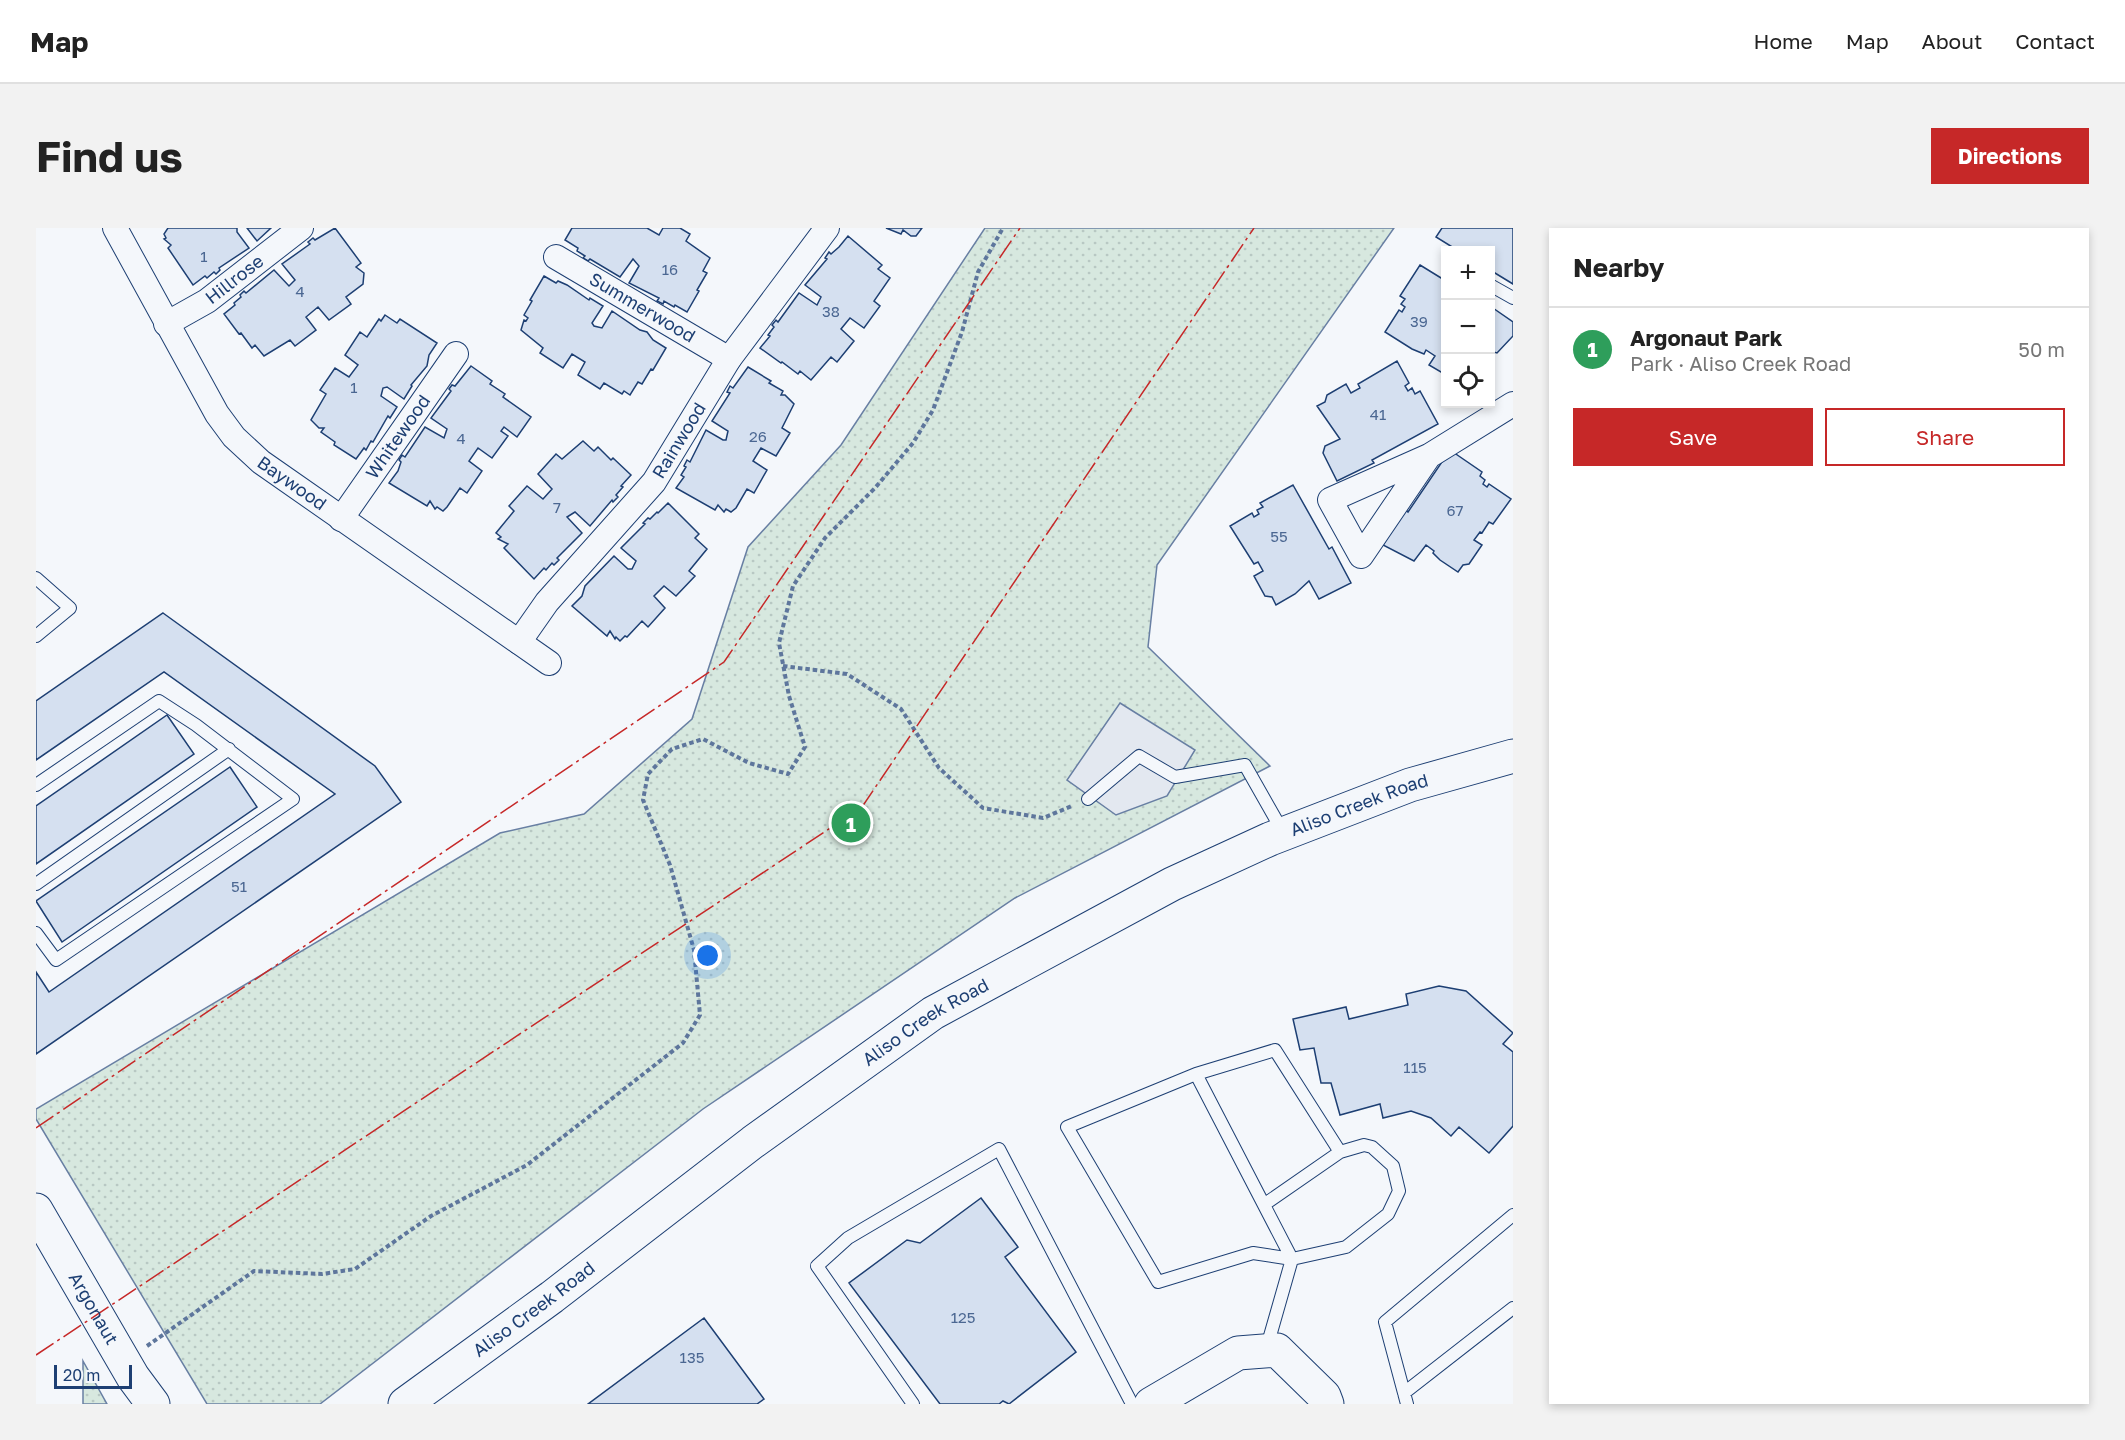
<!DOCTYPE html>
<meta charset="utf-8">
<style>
body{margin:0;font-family:"Golos Text",sans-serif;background:#f2f2f2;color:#222}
.controls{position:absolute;right:18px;top:18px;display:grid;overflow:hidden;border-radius:0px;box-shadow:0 3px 9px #0003}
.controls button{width:54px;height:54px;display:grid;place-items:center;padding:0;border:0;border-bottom:2px solid #e0e0e0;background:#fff;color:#222;font:30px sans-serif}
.scale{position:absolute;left:18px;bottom:15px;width:78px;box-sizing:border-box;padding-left:6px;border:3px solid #1d3f73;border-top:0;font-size:16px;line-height:21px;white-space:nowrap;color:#1d3f73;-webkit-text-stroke:4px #f4f7fb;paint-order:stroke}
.you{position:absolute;left:672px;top:728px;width:21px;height:21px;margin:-15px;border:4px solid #fff;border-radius:50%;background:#1a73e8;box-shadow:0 0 0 9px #1a73e833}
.badge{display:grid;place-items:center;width:39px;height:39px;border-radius:50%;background:#c62828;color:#fff;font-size:20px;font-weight:700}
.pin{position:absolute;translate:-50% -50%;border:3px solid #fff;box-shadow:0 2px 6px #0006}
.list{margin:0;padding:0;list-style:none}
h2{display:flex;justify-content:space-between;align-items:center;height:78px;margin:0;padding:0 24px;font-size:26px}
h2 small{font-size:20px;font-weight:400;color:#767676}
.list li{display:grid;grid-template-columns:39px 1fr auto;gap:18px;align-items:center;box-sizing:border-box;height:84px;padding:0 24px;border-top:2px solid #e0e0e0}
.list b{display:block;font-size:22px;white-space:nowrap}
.list p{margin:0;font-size:20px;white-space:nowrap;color:#767676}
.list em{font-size:20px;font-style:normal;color:#767676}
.actions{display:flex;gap:12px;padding:18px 24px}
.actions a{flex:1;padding:14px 0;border:2px solid #c62828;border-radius:0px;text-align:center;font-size:21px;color:#c62828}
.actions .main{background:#c62828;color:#fff}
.icon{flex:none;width:33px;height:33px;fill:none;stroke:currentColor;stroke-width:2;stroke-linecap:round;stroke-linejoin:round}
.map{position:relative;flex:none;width:1477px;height:1176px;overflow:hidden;border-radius:0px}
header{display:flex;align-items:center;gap:36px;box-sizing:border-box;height:84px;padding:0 30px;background:#fff;border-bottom:2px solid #e0e0e0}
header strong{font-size:28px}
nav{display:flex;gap:33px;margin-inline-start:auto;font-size:21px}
.intro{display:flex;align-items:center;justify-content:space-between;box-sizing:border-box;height:144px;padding:0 36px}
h1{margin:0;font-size:42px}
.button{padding:15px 27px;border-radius:0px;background:#c62828;color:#fff;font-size:21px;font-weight:700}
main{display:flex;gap:36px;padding:0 36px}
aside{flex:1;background:#fff;border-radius:0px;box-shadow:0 3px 9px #0003}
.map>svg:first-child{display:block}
.park{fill:url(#park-dots);stroke:#687fa3;stroke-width:1.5}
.parking{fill:#e3e8f0;stroke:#687fa3;stroke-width:1.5}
.building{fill:#d5e0f0;stroke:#1d3f73;stroke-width:1.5}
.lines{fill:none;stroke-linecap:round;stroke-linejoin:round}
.lane-casing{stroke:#1d3f73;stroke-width:14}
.street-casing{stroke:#1d3f73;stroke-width:26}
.secondary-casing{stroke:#1d3f73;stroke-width:35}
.path{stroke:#5e769c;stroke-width:4;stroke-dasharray:4.5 3;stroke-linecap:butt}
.lane{stroke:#f4f7fb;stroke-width:12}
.street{stroke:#f4f7fb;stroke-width:24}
.secondary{stroke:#f4f7fb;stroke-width:33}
.power{stroke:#c62828;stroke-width:1.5;stroke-dasharray:21 4.5 3 4.5;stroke-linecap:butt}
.labels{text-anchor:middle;stroke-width:4.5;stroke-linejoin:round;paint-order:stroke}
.number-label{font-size:15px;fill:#4b6792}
.street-label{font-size:18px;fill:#1d3f73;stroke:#f4f7fb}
</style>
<header>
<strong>Map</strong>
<nav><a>Home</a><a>Map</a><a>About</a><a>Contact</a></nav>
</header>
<div class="intro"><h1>Find us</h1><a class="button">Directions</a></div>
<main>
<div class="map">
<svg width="1477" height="1176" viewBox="0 0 1477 1176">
<defs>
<pattern id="park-dots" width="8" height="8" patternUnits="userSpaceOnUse" patternTransform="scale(1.5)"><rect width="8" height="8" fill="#d7e8df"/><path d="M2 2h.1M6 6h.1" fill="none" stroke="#b8c8c3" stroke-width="1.8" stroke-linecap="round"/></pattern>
</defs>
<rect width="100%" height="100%" fill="#f4f7fb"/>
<path class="park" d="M949,0H1358L1121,337L1112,419L1234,538L979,670L667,881L284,1176H171L0,891V881L464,605L548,586L656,491L712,319L805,217Z
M47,1133L71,1176H47Z"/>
<path class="parking" d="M1084,475L1159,522L1131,568L1080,587L1031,552Z"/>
<path class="building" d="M132,0H201V4L213,20L183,40L184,42L180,46L178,44L171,50L169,48L157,57L132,20L135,17L128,11L130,10L128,6Z
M211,0H235L221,13Z
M299,0L325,35L320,39L328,45L327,56L310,69L315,76L293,92L282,79L270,89L280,102L259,118L254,112L228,128L219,117L216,120L205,105L203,106L188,86L199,77L198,75L205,69L204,67L208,63L210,65L238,42L253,58L259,52L246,36L274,16L272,14L277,10L279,12Z
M536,0H611L623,7L627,0H644L654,6L650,13L674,30L667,43L671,45L661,62L663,63L651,84L639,77L638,79L628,73L627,76L621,73L623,70L593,55L603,38L597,31L584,49L554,31L552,33L547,30L549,28L541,23L542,20L529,12Z
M850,0H886L880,8H875L867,2L865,6Z
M1406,0H1477V56L1454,42V22H1421L1400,9Z
M812,8L846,37L842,41L854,50L838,73L844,78L828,100L814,90L805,101L818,113L801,134L795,129L775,152L764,143L762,146L746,134L745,135L724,120L734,108L732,107L738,99L736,97L740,92L742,94L763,65L781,77L785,69L769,57L791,31L789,30L793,24L795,26L803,19Z
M1384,37L1410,53V147L1393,137L1399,128L1390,122L1388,126L1376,121L1349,104L1363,82L1366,84L1369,79L1365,76L1369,71L1364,68Z
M508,48L520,55L522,53L531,57L553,72L554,70L567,78L556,95L558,98L566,100L576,83L604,102L611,104L617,112L630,120L617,142L615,141L606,156L602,154L594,167L588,163L586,166L568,155L564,161L542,147L549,134L536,126L527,140L504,125L507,120L485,102L488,92L490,93L492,90L488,87L496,73L494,72Z
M1454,78L1477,94V108L1461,125L1454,123Z
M349,87L361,95L364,91L401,115L393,127L391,138L375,157L376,158L368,171L351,159L347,160L345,168L361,179L354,190L352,188L337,214L335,213L330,222L328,220L320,231L298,217L299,214L285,204L288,200H283L275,192L290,166L284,162L299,140L313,149L322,137L309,127L324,104L331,109L343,91L345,93Z
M1361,133L1373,155L1369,158L1372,163L1376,160L1379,166L1384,163L1402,196L1336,232L1338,235L1301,253L1287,225L1289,218L1304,211L1281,178L1289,174L1291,167L1310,156L1315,165L1324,160L1322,156Z
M435,138L456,153L454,156L469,166L467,169L495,189L481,209L468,199L465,203L472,208L456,230L442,220L433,233L446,243L431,265L424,260L411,279L407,283L401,279L399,281L394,273L391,278L353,255L362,243L365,234L363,232L366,227L369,229L389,199L408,210L411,201L395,190L415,163L413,161L416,157L419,158Z
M712,139L735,153L733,155L747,163L745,167H749L758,176L746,200L754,205L740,228L725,220L717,233L731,242L718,265L711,261L700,280L695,284L690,281L688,284L682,277L679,282L640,260L648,249L645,247L650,239L648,238L651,232L654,234L670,202L687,212H690L692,203L676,193L694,165L691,164L694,158L697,160Z
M547,213L558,223L562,219L575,232L577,230L595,247L585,258L587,259L580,267L582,269L577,274L576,272L554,298L539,284L531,289L546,305L521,330L523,332L518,337L516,335L510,342L508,340L498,351L468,320L472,316L462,311L465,309L460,305L478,283L473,278L491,258L507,271L516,261L502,246L520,226L526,231Z
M1414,222L1446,244L1444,248L1449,252L1447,256L1451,259L1453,256L1475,271L1457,296L1453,294L1446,305L1444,304L1438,312L1446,317L1433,336L1427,337L1422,344L1404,332L1397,325L1398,323L1390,317L1378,333L1347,317L1360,295L1370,282L1372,284Z
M1257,257L1293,321L1296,319L1315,355L1283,371L1273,353L1259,366L1240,377L1236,369L1229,368L1218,348L1227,343L1222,334L1218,336L1194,298L1216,285L1218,289L1223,286L1221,282L1227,279L1224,275Z
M632,275L663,306L659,310L671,321L653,343L659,348L640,368L628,358L618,368L629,380L612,399L606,393L591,409L589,408L584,413L580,409L579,411L574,403L571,408L536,378L546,368L549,358L578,328L592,341H596L600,333L585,320L609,296L607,295L612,290L614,291L621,284L622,285Z
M127,385L339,538L365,574L0,826V744L13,764L299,566L128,444L0,532V473Z
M131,487L158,526L0,636V578Z
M194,539L221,579L26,714L0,673Z
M1403,758L1430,763L1477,805L1467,816L1477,824V898L1453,925L1423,899L1415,908L1395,890L1375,883L1347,890L1344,876L1304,887L1295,855H1285L1278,820L1264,822L1257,791L1310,779L1313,791L1372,777L1370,766Z
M945,970L982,1019L969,1029L1040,1124L973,1176L967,1173L963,1176H904L813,1055L871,1012L884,1015Z
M668,1090L728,1171L721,1176H552Z"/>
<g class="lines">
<g class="lane-casing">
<path id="lane" d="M1454,57L1477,70
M0,350L34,380L0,408
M0,557L123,473L160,497L257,571L20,732L0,705
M1052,571L1103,528L1139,549L1209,537L1247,604
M0,656L193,521
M1160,846L1256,1031L1310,1019L1352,986L1363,963L1357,938L1336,919L1328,917L1304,924L1239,822L1160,846L1031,899L1122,1054L1217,1025L1256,1031L1230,1122
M1229,976L1304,924
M1368,1165L1477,1080
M877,1176L781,1038L812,1010L963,921L1096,1176
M1371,1176L1349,1094L1477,987"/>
</g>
<g class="street-casing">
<g id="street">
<path id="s1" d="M79,0L181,186L198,209L225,234L513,435"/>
<path id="s2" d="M520,29L693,131"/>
<path id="s3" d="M130,96L171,73L265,0"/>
<path d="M1393,228L1325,328L1294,272L1393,228L1477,176"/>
<path id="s4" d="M305,291L420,126"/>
<path id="s5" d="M483,414L511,374L618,254L693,131L791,0"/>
</g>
</g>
<g class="secondary-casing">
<g id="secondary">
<path id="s6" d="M0,982L97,1149L117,1176"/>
<path id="s7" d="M369,1176L516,1069L717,914L897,785L1136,656L1234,611L1374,557L1477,528"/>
<path d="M1115,1176L1202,1125L1241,1122L1288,1168L1291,1176"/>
</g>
</g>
<path class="path" d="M747,438L811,446L865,481L903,540L947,580L1007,590L1036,578
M111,1118L218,1043L286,1046L319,1041L395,988L491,937L647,815L664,787L658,722L634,637L607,572L612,546L636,521L667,511L713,535L752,546L769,519L753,468L743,415L757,358L789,310L839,260L877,215L897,182L926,104L942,44L967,0"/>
<use href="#lane" class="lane"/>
<use href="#street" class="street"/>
<use href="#secondary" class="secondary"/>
<path class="power" d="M0,900L688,434L984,0
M0,1127L826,579L1218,0"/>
</g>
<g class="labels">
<g class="number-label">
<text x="168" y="34">1</text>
<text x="634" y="47">16</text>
<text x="264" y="69">4</text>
<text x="795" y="89">38</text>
<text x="1383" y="99">39</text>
<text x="318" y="165">1</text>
<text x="1342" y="192">41</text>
<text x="722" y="214">26</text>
<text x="425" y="216">4</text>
<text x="521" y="285">7</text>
<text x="1419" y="288">67</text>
<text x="1243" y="314">55</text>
<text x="203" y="664">51</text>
<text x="1379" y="845">115</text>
<text x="927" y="1095">125</text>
<text x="656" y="1135">135</text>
</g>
<g class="street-label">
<text dy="6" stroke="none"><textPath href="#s3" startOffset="82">Hillrose</textPath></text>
<text dy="6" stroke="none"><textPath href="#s2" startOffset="100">Summerwood</textPath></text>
<text dy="6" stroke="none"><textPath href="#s4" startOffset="100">Whitewood</textPath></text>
<text dy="6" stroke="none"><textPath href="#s5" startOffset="258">Rainwood</textPath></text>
<text dy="6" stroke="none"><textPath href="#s1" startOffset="315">Baywood</textPath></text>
<text dy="6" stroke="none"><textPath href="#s7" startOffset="1132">Aliso Creek Road</textPath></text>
<text dy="6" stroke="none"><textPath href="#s7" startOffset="646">Aliso Creek Road</textPath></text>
<text dy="6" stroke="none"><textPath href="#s6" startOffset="114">Argonaut</textPath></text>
<text dy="6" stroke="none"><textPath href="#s7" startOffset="160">Aliso Creek Road</textPath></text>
</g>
</g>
</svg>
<div class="controls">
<button>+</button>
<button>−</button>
<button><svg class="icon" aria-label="locate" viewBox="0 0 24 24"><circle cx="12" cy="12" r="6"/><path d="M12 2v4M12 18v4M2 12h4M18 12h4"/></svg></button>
</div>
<div class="scale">20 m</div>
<div class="you"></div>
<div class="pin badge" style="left:815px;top:595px;background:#2e9e5b">1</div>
</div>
<aside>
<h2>Nearby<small></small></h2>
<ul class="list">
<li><span class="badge" style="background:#2e9e5b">1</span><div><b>Argonaut Park</b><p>Park · Aliso Creek Road</p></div><em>50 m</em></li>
</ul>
<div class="actions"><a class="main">Save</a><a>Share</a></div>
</aside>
</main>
